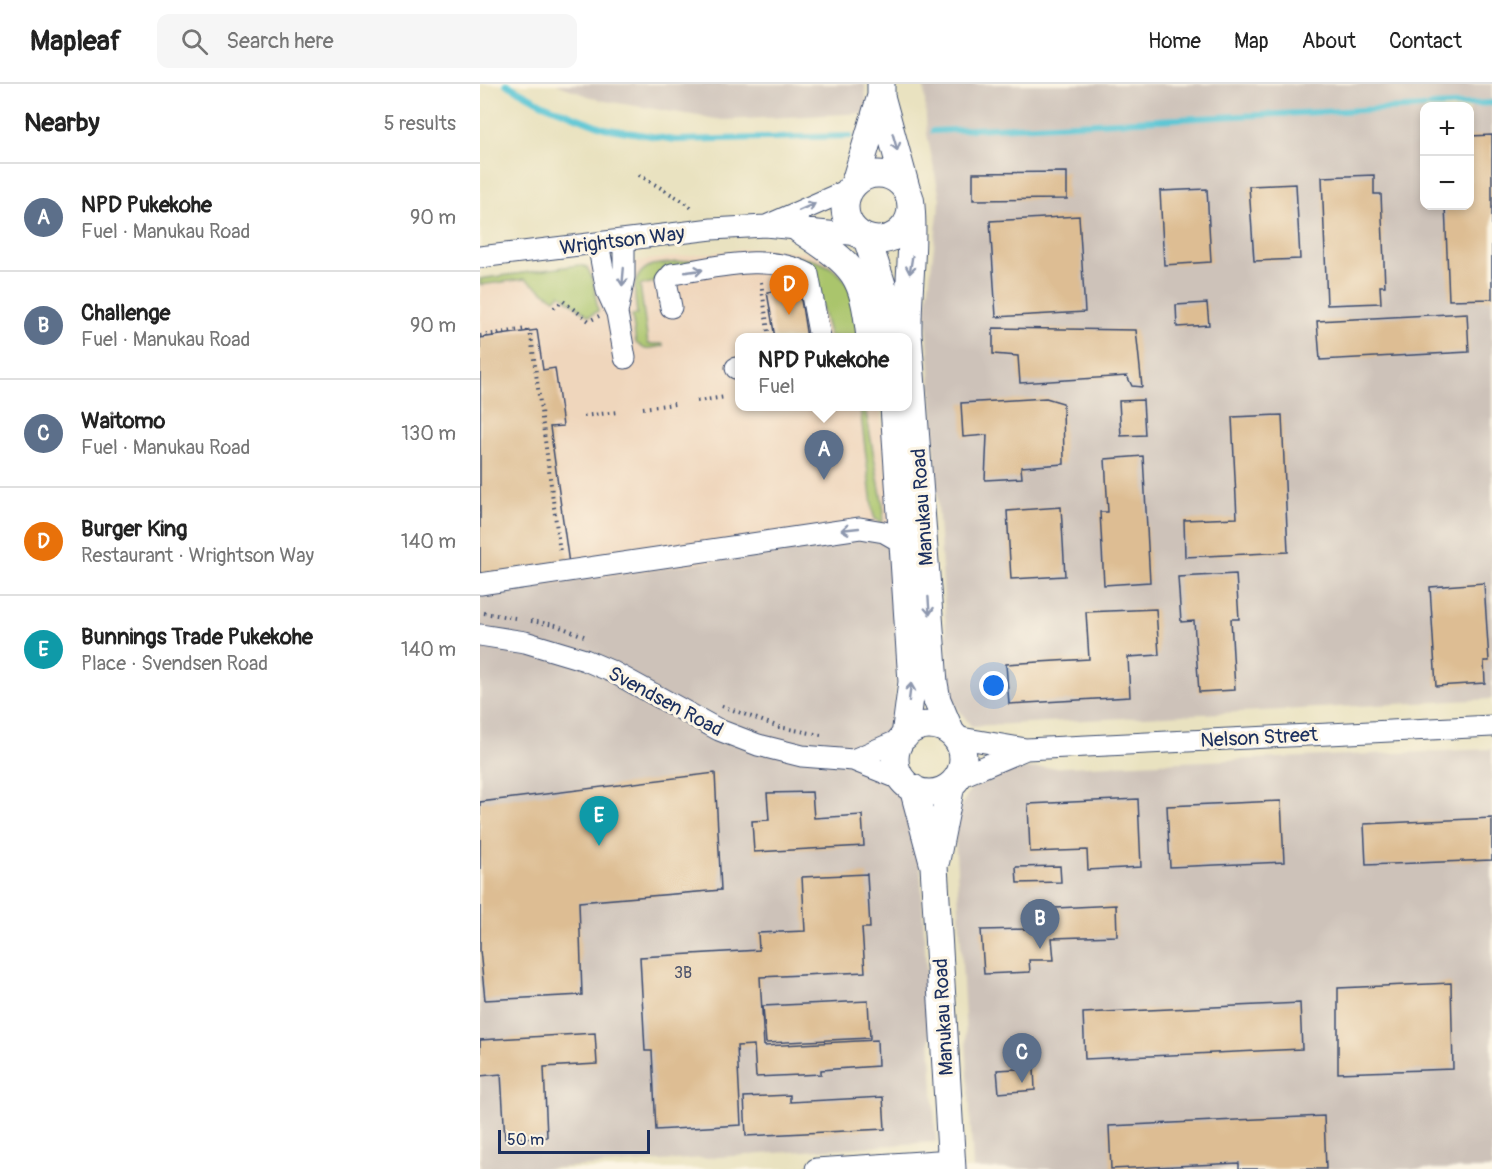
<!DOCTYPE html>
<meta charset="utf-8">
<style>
body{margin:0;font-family:Pangolin,sans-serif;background:#f6f6f6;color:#222}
.controls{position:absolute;right:18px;top:18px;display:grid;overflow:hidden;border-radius:12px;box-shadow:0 3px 9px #0003}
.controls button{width:54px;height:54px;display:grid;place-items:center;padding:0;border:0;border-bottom:2px solid #e0e0e0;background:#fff;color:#222;font:30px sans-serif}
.scale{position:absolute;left:18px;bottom:15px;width:152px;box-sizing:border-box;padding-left:6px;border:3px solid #1b2f5e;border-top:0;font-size:16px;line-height:21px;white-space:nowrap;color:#1b2f5e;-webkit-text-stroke:4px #fcf5e5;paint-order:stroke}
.you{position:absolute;left:514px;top:602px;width:21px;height:21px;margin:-15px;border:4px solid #fff;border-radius:50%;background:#1a73e8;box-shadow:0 0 0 9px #1a73e833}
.badge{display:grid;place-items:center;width:39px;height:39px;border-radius:50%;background:#d93025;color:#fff;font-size:20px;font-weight:700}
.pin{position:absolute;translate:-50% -50px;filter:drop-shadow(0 2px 3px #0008)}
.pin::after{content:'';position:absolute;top:32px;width:21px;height:18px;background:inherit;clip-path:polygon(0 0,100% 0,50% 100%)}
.popup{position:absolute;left:255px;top:249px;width:177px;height:78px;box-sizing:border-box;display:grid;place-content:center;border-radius:12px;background:#fff;filter:drop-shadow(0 2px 4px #0005);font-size:20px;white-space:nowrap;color:#767676}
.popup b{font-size:22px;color:#222}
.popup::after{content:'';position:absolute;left:50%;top:100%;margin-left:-12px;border:12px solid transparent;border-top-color:#fff}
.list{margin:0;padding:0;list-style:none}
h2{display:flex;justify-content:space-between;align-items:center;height:78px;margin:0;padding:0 24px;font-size:26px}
h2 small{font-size:20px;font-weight:400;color:#767676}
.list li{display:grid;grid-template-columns:39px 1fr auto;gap:18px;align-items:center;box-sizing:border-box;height:108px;padding:0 24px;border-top:2px solid #e0e0e0}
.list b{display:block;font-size:22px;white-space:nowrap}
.list p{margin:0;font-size:20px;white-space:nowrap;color:#767676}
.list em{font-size:20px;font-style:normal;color:#767676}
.icon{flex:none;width:33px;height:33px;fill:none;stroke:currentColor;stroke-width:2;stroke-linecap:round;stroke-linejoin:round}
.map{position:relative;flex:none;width:1012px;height:1085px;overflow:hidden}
header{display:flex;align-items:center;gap:36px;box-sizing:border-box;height:84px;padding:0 30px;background:#fff;border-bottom:2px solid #e0e0e0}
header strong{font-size:28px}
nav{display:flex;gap:33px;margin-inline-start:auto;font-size:21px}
.search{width:420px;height:54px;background:#f6f6f6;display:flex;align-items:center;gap:15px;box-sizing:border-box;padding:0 21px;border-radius:12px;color:#767676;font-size:22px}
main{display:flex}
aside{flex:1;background:#fff}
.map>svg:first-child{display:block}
.built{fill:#efd6bc}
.industrial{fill:#cdc2b9;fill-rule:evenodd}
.green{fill:#aac56c;stroke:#627a65;stroke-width:1.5}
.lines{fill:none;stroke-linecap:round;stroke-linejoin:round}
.stream{stroke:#5bc6d5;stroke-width:6}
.building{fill:#ddbd93}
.minor-casing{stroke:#3a4a6d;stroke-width:23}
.major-casing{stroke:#3a4a6d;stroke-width:29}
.path{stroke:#3a4a6d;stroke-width:4;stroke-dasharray:1.5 4.5;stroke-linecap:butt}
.minor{stroke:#fff;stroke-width:21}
.major{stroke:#fff;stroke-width:27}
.oneway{stroke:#8d97ae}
.labels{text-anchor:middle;stroke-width:6;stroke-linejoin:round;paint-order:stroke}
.number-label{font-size:16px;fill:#4c526b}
.street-label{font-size:20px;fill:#1b2f5e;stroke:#fcf5e5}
</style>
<header>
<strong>Mapleaf</strong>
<div class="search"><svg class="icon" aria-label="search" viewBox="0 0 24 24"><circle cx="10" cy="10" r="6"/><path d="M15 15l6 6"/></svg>Search here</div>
<nav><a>Home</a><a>Map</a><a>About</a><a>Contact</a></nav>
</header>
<main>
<aside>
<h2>Nearby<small>5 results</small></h2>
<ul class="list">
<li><span class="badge" style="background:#5c6f8a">A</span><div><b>NPD Pukekohe</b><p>Fuel · Manukau Road</p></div><em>90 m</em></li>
<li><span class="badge" style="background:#5c6f8a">B</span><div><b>Challenge</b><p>Fuel · Manukau Road</p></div><em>90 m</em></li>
<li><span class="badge" style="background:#5c6f8a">C</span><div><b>Waitomo</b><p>Fuel · Manukau Road</p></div><em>130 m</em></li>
<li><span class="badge" style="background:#e8710a">D</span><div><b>Burger King</b><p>Restaurant · Wrightson Way</p></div><em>140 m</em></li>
<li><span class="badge" style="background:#0f9aa8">E</span><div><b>Bunnings Trade Pukekohe</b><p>Place · Svendsen Road</p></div><em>140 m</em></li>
</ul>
</aside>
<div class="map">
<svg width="1012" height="1085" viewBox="0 0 1012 1085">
<rect width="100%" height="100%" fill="#fcf5e5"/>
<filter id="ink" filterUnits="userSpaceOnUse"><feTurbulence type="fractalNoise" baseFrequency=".0167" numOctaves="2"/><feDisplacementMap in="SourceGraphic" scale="12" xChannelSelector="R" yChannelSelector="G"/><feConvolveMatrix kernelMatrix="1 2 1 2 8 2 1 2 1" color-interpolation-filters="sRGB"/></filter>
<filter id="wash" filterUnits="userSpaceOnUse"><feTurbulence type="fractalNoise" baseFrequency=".008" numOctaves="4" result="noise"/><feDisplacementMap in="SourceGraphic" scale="24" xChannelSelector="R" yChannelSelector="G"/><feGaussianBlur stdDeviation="1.35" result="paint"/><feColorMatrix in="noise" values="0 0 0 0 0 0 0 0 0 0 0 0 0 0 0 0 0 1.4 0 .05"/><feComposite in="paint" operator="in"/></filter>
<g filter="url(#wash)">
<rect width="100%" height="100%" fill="#e9e2c0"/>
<path class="built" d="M274,164L334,169L359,183L393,253L260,254V322L400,323L415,451L0,510V195Z"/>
<path class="industrial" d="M76,0H385L387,29L243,36L119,16Z
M444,0H1012V615L491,642L470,614L446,225L460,115L447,50ZM944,22H990V122H944Z
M415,451L419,566L415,619L404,668V686L421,711L437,723L456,1058L63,1085H0V510Z
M1012,665V1085H493L475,750L476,731L491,704L516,686Z"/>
<path class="green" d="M274,169C308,170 361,171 373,212C376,225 376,240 378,253H350L332,187L184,185L179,188L175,198L160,201L168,260H183V262L165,265L156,259L152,231L157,230C155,210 149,191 172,181Z
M99,181L107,183L113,196L118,227L109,232L80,210L75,215L45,195L0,201V195Z
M380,323H385L404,427L402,439L395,435L393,429Z"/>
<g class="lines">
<path class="stream" d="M26,0L63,20L124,44L195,56L370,52
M950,22L1012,19
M453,47L944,23"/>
</g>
<g id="blocks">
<path class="building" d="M1012,51V215L969,216L965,122H990V52Z
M587,88V115L493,116V89Z
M894,91V110H901L905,202H900L901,219L847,221L842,93Z
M816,100L820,175L774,177L769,102Z
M727,105L731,178L684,181L680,107Z
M599,132L605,228L516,233L510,137Z
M319,203L327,254H295L287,208Z
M727,219L729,241L697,243L696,221Z
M987,229L989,268L840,276L837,237Z
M513,244L656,246L662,303L652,302L647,292L540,299L538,272L513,270Z
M57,246L63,286L75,284L83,342L70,343L89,480L0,493V254Z
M566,314L583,319L584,380L541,383L542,394L505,396L507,351L483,353L481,319Z
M663,316L665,351L641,352L639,317Z
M802,331L808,468L705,473L704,436L757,434L752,333Z
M663,372L670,498L624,501L620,428H628L625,375Z
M581,423L585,492L531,495L527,427Z
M756,490L759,535H751L755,606L719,608L714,537L701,538L698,493Z
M1004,499L1009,577H1004L1005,599L956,602L950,503Z
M676,525L679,571L648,573L650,613L529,620L526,580L609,575L606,528Z
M235,689L241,806L99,818L102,911L5,916L0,866V718Z
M332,708L334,734L382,731L384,762L274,768L272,737L289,736L287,709Z
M658,715L661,783L608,786L607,766L550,768L548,720Z
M801,717L804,778L690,783L687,722Z
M1012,734V776L886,781L884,740Z
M580,782L581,798L537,799L536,783Z
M387,790L390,844H382L385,888L280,893L284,962L397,956L398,982L341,986V990L276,993L274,961L257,962L261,1041L176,1046L172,967H165L160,873L279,866L278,849L325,847L322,793Z
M636,821L637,852L572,854L574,876H549L550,888L504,890L501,846L546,845V839L557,838L556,825Z
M971,899L973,985L858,989V904Z
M388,917L390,954L286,959L283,922Z
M820,919L822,965L605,975L603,929Z
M115,949L117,980L64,983L67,1053L25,1055L21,990L0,992V956Z
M554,984L555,1006L519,1009L517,986Z
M310,1011V1018L403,1013L405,1045L266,1052L264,1013Z
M844,1032L846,1085H759V1079L631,1085L629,1042Z"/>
</g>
</g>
<g filter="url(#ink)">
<use href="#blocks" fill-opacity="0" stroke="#3a4a6d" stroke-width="1.5"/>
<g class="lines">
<g class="minor-casing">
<path id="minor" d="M286,142L370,105
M118,159L127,207L137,229L145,274
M0,173L232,145L285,142L380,151
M191,223L186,197L192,190C234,184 287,168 328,190L340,254
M137,229L144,193V156
M256,284H260
M0,500L380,444L404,448L425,460
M0,551L45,558L105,576L133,588L239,646L278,661L322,672L373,676L423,696
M475,653L546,665L1012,642
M373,676L422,655
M477,694L546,665
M336,1085L472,1076"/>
</g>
<g class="major-casing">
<path id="major" d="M401,12L426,104
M365 123a33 33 0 1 1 66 0a33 33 0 1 1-66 0Z
M375,98L401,12V0
M431,122C435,165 427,207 428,250L454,599L457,616L471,649
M319,145C373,182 383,186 390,254
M387,155L406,213L409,254
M414,322L432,598L425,652
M415 675a34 34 0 1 1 68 0a34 34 0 1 1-68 0Z
M433,704L454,782L472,1085
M456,776L471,701"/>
</g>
<path class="path" d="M159,91L206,119L214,126
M281,198L289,254
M74,224L83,217L109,237L119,232
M0,252L47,245L51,252L80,468
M217,317L246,313
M163,324L195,320
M104,332L137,328
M4,529L35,534
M51,537L75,541L104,552
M242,622L299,643L341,651"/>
<use href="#minor" class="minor"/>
<use href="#major" class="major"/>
</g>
<defs><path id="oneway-shaft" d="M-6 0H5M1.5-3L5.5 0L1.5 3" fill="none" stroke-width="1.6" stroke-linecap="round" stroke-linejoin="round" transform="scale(1.5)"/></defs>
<g class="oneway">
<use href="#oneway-shaft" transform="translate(415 58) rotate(74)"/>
<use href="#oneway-shaft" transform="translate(327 123) rotate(-24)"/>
<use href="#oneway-shaft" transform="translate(431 181) rotate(99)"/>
<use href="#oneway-shaft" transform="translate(214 187) rotate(-8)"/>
<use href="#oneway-shaft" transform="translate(143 193) rotate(95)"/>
<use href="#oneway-shaft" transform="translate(370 445) rotate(174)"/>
<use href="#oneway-shaft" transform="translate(449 522) rotate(86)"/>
<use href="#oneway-shaft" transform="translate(430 608) rotate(-83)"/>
</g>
</g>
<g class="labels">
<g class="number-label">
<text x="203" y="894">3B</text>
</g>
<g class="street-label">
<text transform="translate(142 156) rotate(-7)" y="7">Wrightson Way</text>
<text transform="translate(442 423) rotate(-94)" y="7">Manukau Road</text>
<text transform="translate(186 617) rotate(28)" y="7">Svendsen Road</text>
<text transform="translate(779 653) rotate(-3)" y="7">Nelson Street</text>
<text transform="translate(463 933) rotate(-93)" y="7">Manukau Road</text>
</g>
</g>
</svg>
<div class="controls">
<button>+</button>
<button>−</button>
</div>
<div class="scale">50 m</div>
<div class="you"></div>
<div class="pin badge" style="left:344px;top:396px;background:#5c6f8a">A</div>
<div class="popup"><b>NPD Pukekohe</b>Fuel</div>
<div class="pin badge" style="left:560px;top:865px;background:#5c6f8a">B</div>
<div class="pin badge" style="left:542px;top:999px;background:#5c6f8a">C</div>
<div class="pin badge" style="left:309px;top:231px;background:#e8710a">D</div>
<div class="pin badge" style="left:119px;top:762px;background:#0f9aa8">E</div>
</div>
</main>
